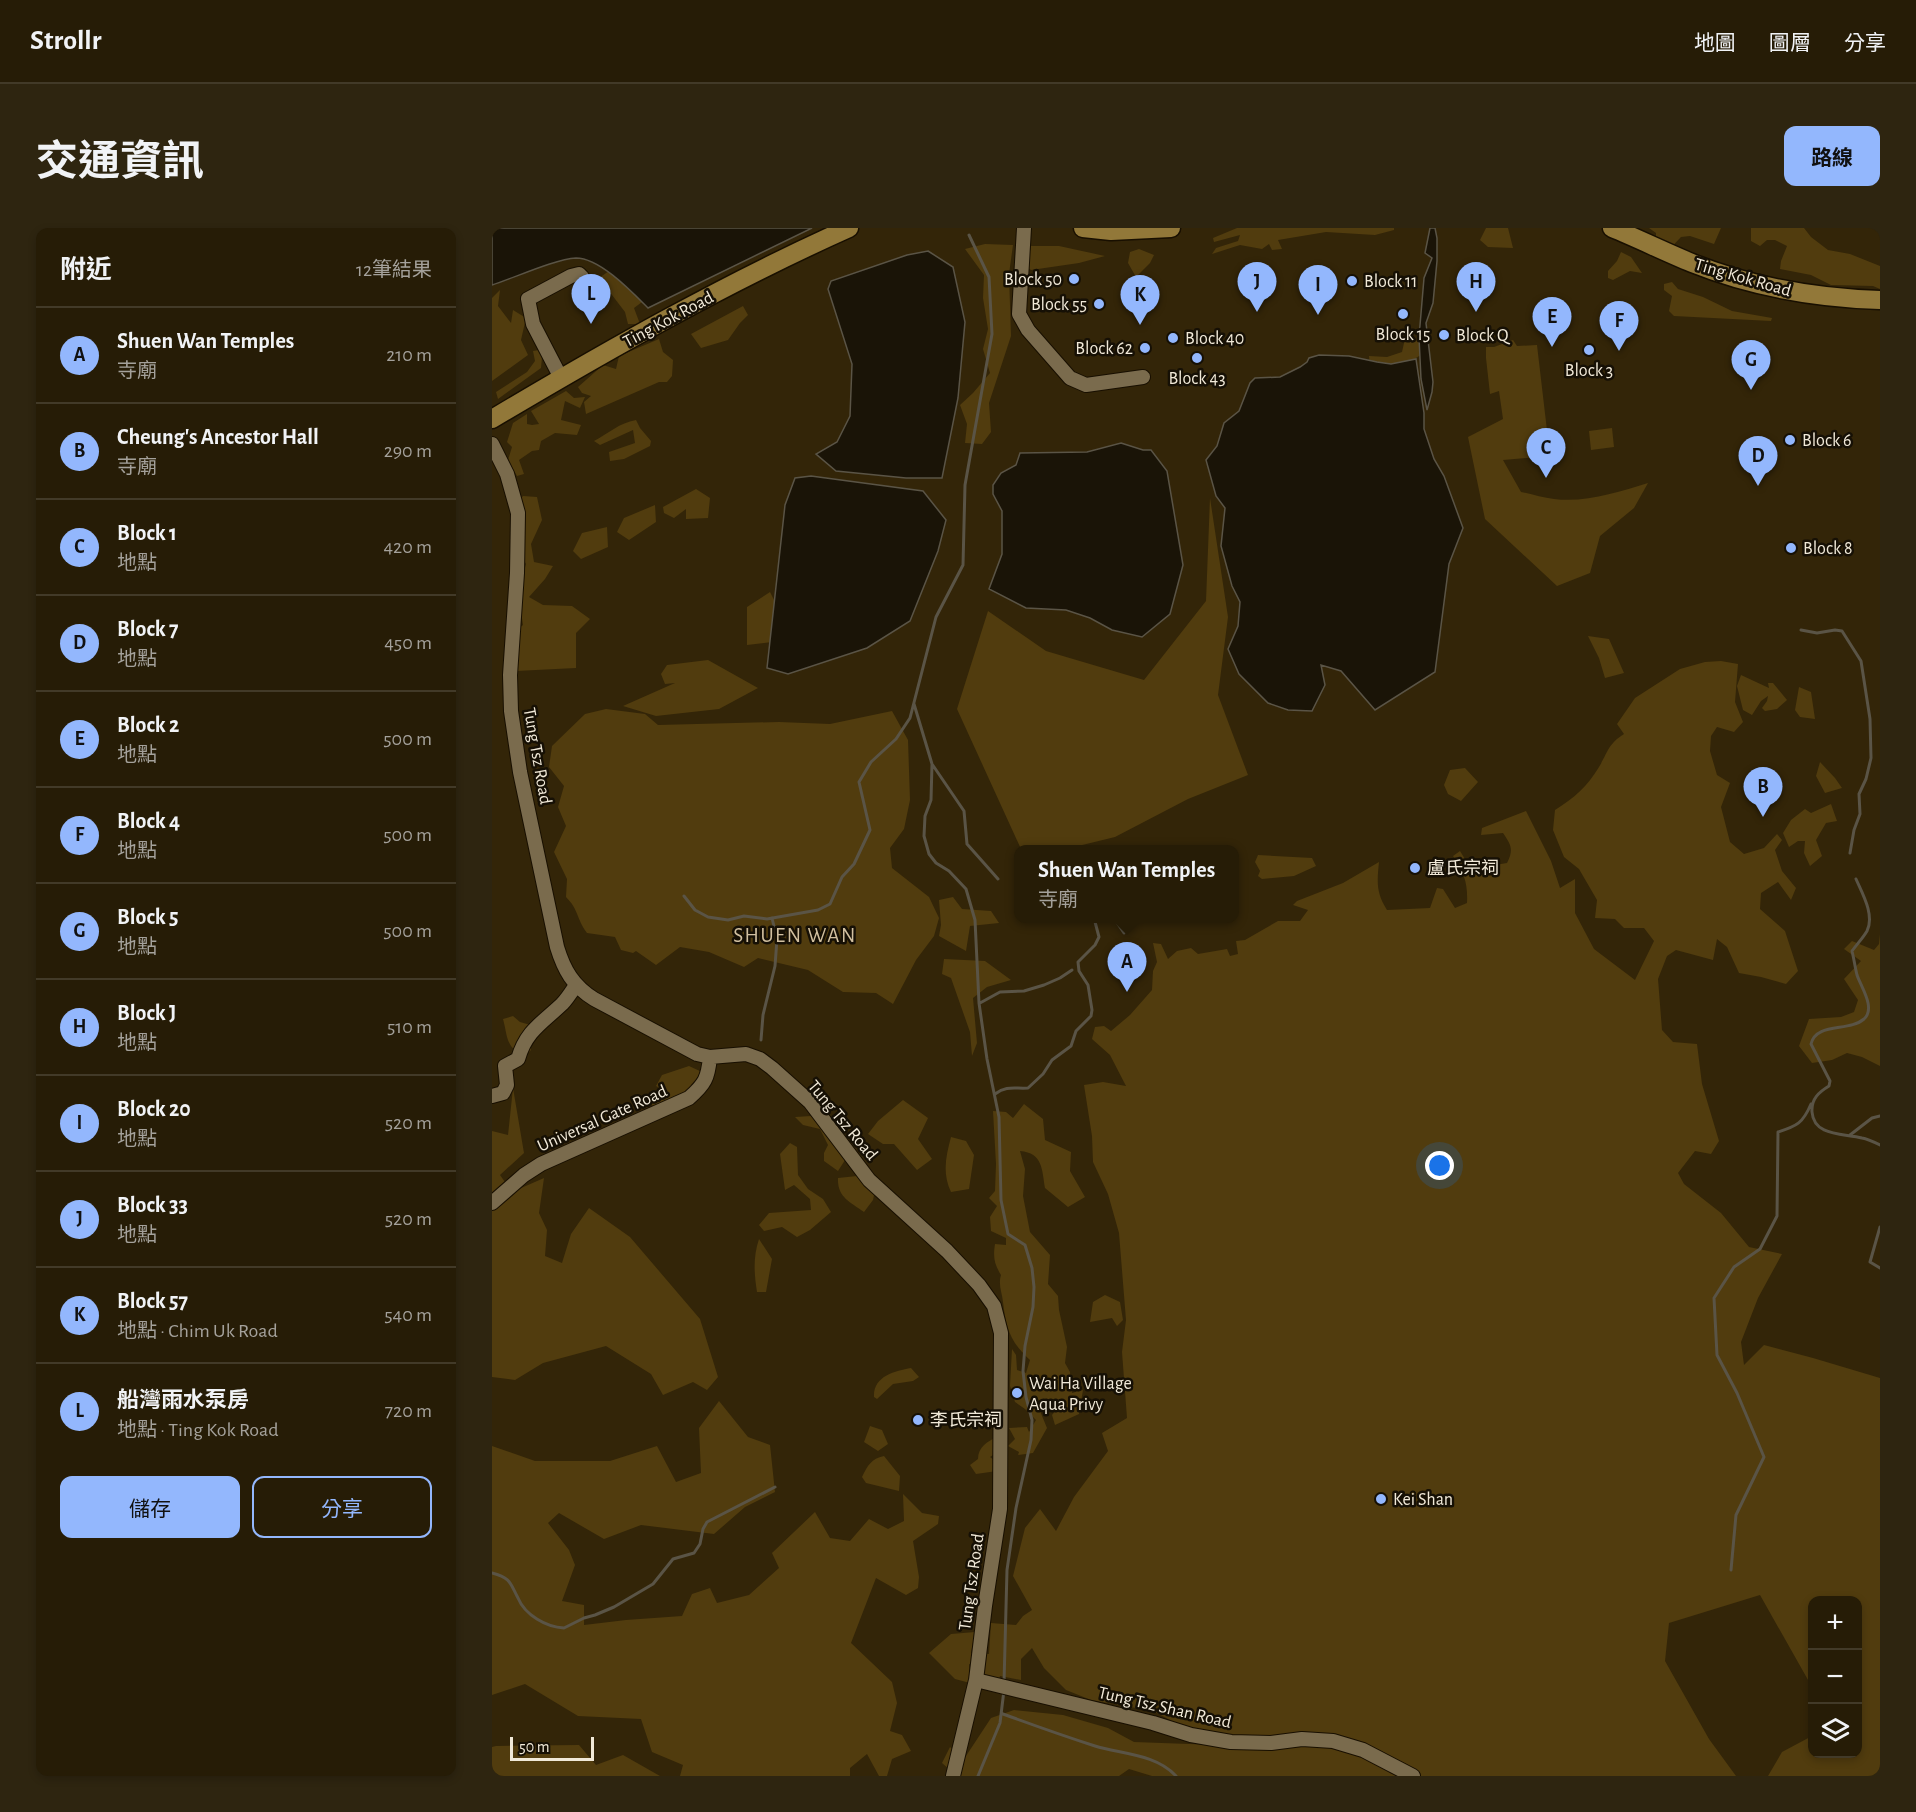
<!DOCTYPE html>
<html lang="zh-TW">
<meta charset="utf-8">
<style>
body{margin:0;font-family:"Alegreya Sans","Noto Sans TC",sans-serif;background:#2e2510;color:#f1f3f6}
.controls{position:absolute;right:18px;bottom:18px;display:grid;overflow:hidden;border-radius:12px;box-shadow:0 3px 9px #0003}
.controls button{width:54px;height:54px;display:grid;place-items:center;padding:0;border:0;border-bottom:2px solid #423a28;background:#261c06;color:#f1f3f6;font:30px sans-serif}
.scale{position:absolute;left:18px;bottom:15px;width:84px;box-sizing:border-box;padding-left:6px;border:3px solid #f1e9d8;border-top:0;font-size:16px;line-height:21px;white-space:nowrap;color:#f1e9d8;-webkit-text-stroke:4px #161005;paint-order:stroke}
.you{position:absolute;left:948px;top:938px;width:21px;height:21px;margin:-15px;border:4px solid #fff;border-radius:50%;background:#1a73e8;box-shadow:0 0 0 9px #1a73e833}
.badge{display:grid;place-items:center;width:39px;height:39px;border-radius:50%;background:#93b7fd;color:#111;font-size:20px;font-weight:700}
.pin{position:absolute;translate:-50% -50px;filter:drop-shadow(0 2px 3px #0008)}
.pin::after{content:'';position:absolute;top:32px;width:21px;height:18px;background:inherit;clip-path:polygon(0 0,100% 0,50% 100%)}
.popup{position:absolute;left:522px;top:617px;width:225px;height:78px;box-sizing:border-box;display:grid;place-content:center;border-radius:12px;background:#261c06;filter:drop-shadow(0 2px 4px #0005);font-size:20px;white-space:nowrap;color:#a4a19b}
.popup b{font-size:22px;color:#f1f3f6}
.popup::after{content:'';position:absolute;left:50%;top:100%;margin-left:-12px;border:12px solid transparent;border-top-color:#261c06}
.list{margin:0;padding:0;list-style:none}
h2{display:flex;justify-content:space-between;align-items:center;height:78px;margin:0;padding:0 24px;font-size:26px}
h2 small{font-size:20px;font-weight:400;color:#a4a19b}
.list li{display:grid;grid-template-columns:39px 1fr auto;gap:18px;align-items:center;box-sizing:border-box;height:96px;padding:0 24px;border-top:2px solid #423a28}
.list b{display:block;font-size:22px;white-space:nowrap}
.list p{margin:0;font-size:20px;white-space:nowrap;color:#a4a19b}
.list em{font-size:20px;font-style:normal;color:#a4a19b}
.actions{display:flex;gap:12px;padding:18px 24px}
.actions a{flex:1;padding:14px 0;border:2px solid #93b7fd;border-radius:12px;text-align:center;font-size:21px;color:#93b7fd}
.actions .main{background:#93b7fd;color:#111}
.icon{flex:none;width:33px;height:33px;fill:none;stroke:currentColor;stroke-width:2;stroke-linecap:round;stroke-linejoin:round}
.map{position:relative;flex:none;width:1388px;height:1548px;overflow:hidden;border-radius:12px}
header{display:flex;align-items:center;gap:36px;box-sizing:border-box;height:84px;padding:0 30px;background:#261c06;border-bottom:2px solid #423a28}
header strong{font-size:28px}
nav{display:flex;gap:33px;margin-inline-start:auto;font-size:21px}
.intro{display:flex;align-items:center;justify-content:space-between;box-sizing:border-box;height:144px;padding:0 36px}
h1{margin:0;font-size:42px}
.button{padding:15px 27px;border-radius:12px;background:#93b7fd;color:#111;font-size:21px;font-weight:700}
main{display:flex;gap:36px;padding:0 36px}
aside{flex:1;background:#261c06;border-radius:12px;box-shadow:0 3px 9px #0003}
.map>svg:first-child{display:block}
.green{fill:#513c0e}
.water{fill:#1a1407;stroke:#5a5446;stroke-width:1.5}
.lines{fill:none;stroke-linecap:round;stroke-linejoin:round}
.stream{stroke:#5a5446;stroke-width:3}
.minor-casing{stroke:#180f00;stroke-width:16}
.secondary-casing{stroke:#180f00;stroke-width:21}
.minor{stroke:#7a6b4d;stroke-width:14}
.secondary{stroke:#927839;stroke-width:18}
.poi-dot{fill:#93b7fd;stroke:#161005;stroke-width:2}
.labels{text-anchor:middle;stroke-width:5;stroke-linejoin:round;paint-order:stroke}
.street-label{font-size:18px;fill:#f1e9d8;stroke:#161005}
.poi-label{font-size:18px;fill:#f1e9d8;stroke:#161005;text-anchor:start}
.quarter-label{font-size:21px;letter-spacing:1.5px;fill:#d2c0a0;stroke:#161005}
</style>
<header>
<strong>Strollr</strong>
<nav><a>地圖</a><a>圖層</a><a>分享</a></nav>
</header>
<div class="intro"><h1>交通資訊</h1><a class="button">路線</a></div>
<main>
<aside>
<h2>附近<small>12筆結果</small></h2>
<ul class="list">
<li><span class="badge">A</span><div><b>Shuen Wan Temples</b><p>寺廟</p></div><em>210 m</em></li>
<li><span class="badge">B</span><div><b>Cheung's Ancestor Hall</b><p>寺廟</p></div><em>290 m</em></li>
<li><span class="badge">C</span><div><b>Block 1</b><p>地點</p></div><em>420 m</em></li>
<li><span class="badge">D</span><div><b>Block 7</b><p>地點</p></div><em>450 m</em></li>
<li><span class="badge">E</span><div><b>Block 2</b><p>地點</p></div><em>500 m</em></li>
<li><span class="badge">F</span><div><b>Block 4</b><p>地點</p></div><em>500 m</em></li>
<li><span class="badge">G</span><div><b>Block 5</b><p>地點</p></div><em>500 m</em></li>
<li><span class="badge">H</span><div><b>Block J</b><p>地點</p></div><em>510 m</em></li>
<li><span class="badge">I</span><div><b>Block 20</b><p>地點</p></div><em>520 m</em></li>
<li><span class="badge">J</span><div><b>Block 33</b><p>地點</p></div><em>520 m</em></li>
<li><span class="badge">K</span><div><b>Block 57</b><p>地點 · Chim Uk Road</p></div><em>540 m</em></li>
<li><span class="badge">L</span><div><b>船灣雨水泵房</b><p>地點 · Ting Kok Road</p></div><em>720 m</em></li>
</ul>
<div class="actions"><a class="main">儲存</a><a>分享</a></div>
</aside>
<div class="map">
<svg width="1388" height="1548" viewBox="0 0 1388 1548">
<rect width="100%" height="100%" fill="#332508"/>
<path class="green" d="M745,0H902V2L883,7L834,4L786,12L790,21L780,22L777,16L770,21L748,17L720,26L724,20L746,13L748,7L722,14L721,10Z
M994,0H1016L1021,20L996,19L988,12Z
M1157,0H1229L1222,16L1198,8L1189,9L1172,27L1164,25V5Z
M1259,0H1312L1319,9L1336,22L1358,26L1388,38V61L1381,58L1339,57L1319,47L1288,41L1289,33L1295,18L1283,12H1275L1268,18L1259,13Z
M493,16L521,17L517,46L519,108L497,175L499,204L490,216L473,215L475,196L468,177L481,165L498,145L491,121L496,101L491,70L492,47L473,21Z
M539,18H567L613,28L587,35L539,42L535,39Z
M647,21L662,27L658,35L644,49L636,35L638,24Z
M1129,24L1139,29L1150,45L1138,43L1121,52L1116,50V43L1125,33Z
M117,43L147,65L150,74L142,80L148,96H136L133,84L107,50Z
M1180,54L1186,61L1211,69L1240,83L1280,90L1279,93L1182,88L1177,83L1180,68L1172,62V56Z
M8,62L6,78L19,95L21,82L34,90L29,112L36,127L0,153V70Z
M251,78L256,87L248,95L236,112L209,120L199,106Z
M914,106L933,118L930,126L908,141L878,138L877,128L895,129L910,124Z
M167,111L171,124L181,132L180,148L175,154H167L94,186L92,174L99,168L90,165L86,159L111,137L124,141L127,128Z
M1021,112L1025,118L1045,117L1058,228L1011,232L1029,264C1040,266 1051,270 1062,271C1094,275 1126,264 1156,255L1142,280L1108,308L1098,345L1065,358L993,291L976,209L1011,191L1007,163L998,166L994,130V119H1002Z
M47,122L50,129L49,140L6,171L4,164L35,144L43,133L41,123Z
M74,163L82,170L93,169L88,180L73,173L69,192L89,197L85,207L63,205L49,213L47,222L40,223L27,232L32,246L25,248L16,232L20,219L15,214L21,195L35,186V196L40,197L47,196L39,183Z
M144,192L148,200L159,213L158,218L132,231L118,233L117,224L143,215L141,202L108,217L102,213C117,205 127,195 144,192Z
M1120,200L1122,219L1099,222L1097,203Z
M204,261L218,270L216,290L194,291V281L182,290L172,285L171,279Z
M31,268L45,269L50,292L39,316L42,334L61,338L53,351L37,369L51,377L80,378L98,391L84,405V440L24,443L25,402L31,397L27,371L32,361L31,347L34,336L30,329L19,282Z
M718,270L736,389L726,467L756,547L696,571L623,609L574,621H529L465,481L496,383L554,423L652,452L714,373Z
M163,277L164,294L137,312L125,304L132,290Z
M115,299L116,319L89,331L81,323L90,305Z
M278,364L290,388L288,413L255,417V379Z
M1096,408L1117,411L1132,445L1113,450L1107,430Z
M216,432L266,460L227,481L164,488L131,478L183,455L173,456L169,446L175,437Z
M1229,433L1246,436L1243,474L1251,494L1242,504L1225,499L1219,508L1218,523L1225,547L1238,555L1229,579L1238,614L1252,626L1272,620L1285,606L1290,612L1283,622L1290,643L1304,660L1299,672L1286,654L1269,665L1268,681L1293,703L1306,743L1294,756L1269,749L1247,745L1235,719L1225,711L1221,732L1184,722L1175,728L1166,751L1170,802L1181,814L1205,816L1210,856L1227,913L1219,926L1203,923L1186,945L1192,956L1229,985L1257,1019L1290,1026L1266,1070L1249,1114L1252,1137L1272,1117L1321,1130L1388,1150V1548H1276L1290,1524L1320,1508V1526H1366V1372H1320V1459L1268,1367L1177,1395L1173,1433L1217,1511L1244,1548H660L637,1541L627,1548H465L450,1535L458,1519L472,1531L499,1490L522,1482L571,1487L616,1500L642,1514L725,1517L661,1483L599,1472L574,1462L552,1440L540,1420L529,1431V1452L508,1448L504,1461H494L489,1441L477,1436L478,1455L463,1451L437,1425L459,1406L483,1404L479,1425L497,1426L499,1395L524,1397L531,1388L540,1382L521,1348L533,1300L548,1281L564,1303L582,1269L616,1223L610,1205L635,1190L630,1124L634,1092L627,1005L616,966L601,934L600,908L592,857L611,854L634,858L618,827L600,811L603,799L612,798L619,803L638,787L660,762L661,743L665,734L661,715L669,716L676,731L685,723L699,720L706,726L735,721L738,728L746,726L744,713L753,712L786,693H808L816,682L801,677L805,673L851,655L887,634C885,654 884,665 895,682L938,680L945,660L951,661L963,680L975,675C976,655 972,645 961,628L968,623L979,641L1015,635C1022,621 1019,617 1011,605L989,607L990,600L1034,583L1059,633L1068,660L1083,651V685L1102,721L1143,752L1162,713L1152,700H1132L1123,691L1103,690L1105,672L1087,641L1072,629L1061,602L1063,582C1082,570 1095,559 1107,539C1116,524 1116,516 1132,506L1125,496L1143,470L1188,441L1213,434Z
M1249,447L1277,460L1276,455H1281L1295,472L1285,481L1273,483L1270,480L1275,473L1276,468L1269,473L1260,487L1251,482L1245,458Z
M1307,459L1319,464L1323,491L1308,489L1303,482Z
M114,481L153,486L166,497L287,494L338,496L400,483L416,512L418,572L412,601L398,620L400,640L437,669L447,690L442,708L424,732L401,776L384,765L351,764L316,742L266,730L252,739L217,724L188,719L164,737L144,723L141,725L129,722L123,709L95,705C84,690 87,682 74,669L75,651L62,624L74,598L66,579L72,558L57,539L60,518L93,486Z
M1328,534L1343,550L1350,560L1333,565L1324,548Z
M973,540L986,554L969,573L956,566L952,557L958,542Z
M1339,576L1345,593L1334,595L1324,612L1330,628L1318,638L1312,625L1313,613H1306L1297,619L1291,605L1299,592L1313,581L1319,585Z
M766,627L820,630L824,638L802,648L770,651L766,648L768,643L763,634Z
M461,669L470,681L499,683L507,695L478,698L474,723L447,708L449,697L447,672Z
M1388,706V838L1370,829L1355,825L1340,832L1320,835L1307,818L1317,791L1349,789L1362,784L1366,772L1352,751L1369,733L1352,721L1360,713L1382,722L1387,716Z
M452,731L493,733L519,752L495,759L481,770L485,815L480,828L478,804L459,750L450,746Z
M21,788L28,794L42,798L39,809V822L33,828C13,819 16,809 11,791Z
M197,838L210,844L199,857L202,869L168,887L158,874L169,869L171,862L164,858L170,847Z
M21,860L32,925L8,947L20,964L52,950L47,985L55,1002L53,1028L70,1035L79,1006L97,980L138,1009L208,1091L226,1149L215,1162L201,1154L171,1167L159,1146L114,1118L51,1135L23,1152L0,1149V903L16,907Z
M411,872L436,890L426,911L440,931L425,942L402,916H391L376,906L386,893Z
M532,876L551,891L553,912L579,924L578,943L593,969L576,979L553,960C550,942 551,925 528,923L533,941L531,968L538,1004L558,1027L556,1056L566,1068L567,1082L575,1119L573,1135L578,1144L580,1165L591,1162L587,1186L563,1197L560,1187L569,1176L548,1175V1183L555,1200L541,1225L526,1227L527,1224L516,1218L523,1211L517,1200L535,1199L537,1204L544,1192L533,1181L523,1174L518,1158L520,1121L524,1127L525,1142L534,1145L538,1132C518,1114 514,1100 511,1074C510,1064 506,1057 509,1047C502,1036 501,1029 503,1016L514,1017V1010L499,1003L498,989L505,978L497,970L503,963L504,936L501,883L514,884L521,890Z
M319,888L334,899L355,929L346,943L332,933V925L336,917L328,901L311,897L303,889Z
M459,909L474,913L482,927L477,961L459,964C450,945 454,928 459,909Z
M298,915L305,919L306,947L316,961L331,971L339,984L318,1002L305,1009L290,999L272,1003L267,997L277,985L319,982L318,971L302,957L293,962L288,926Z
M365,948L383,962L381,972L372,984C358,974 345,969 346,950Z
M267,1011L280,1031L274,1064H265C262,1045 261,1029 267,1011Z
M613,1067L628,1074L631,1092L625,1098L620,1090L598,1094L601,1074Z
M419,1140L427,1149L421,1153L401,1156L385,1171L382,1169C381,1148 403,1143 419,1140Z
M227,1173L256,1209L278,1217L283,1264L253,1279L222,1306L149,1297L112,1311L67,1285L56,1295L77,1322L83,1337L70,1373L92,1377V1397L134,1392L190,1388L200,1366L218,1360L225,1375L257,1367L287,1340L280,1325L323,1284L338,1310L358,1313L377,1291L396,1301L412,1293L411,1266L430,1285L447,1288L446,1296L421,1313L427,1349L426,1360L414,1367L384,1350L359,1415L400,1454L405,1475L398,1503L410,1507L419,1523L400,1531L395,1548H387L375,1526L358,1540V1548H188L191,1537L160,1524L149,1491L86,1488L33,1456L0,1467V1218L43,1233H118L165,1218L184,1254L209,1245L207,1200Z
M378,1198L390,1202L396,1216L386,1223L372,1214Z
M505,1209L507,1223L498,1229L507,1236L505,1243L484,1246L478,1237L486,1231C486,1219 496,1213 505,1209Z
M392,1228L408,1248L407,1263L374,1255L370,1249C376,1237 379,1231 392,1228Z
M87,1517L104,1537L131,1527L168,1548H0V1519L4,1518Z"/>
<path class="water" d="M0,0H320L156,80C140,64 108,30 84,30C63,31 22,50 0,57Z
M938,0H943L945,10V33L941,75L934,95L941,154L940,164L935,182L929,151L927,109L932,50L940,30L933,25Z
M436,23L461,39L473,94L466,170L450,250H414L344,243L324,226L345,214L358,188L360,136L336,61L339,53L415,27Z
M827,127L857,128L885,134L899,136L924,131L932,185V201L942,231L952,248L971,300L957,336L943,444L883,482L849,443L829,437L833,457L820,483L796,482L776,475L747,446L736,421L746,398L748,374L740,358L729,318L733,280L724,268L714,232L725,218L732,195L747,183L758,155L763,150L788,149L808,139L815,134L817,130Z
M629,215L651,222H659L675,243L691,337L678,386L650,409L620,402L598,390L574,382L534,380L497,361L510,326V283L501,266V257L509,245L524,237L528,225L595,224Z
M319,248L431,263L454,292L446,323L418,393L375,420L296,446L275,440L293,277L303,250Z"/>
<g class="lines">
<path class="stream" d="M1309,402L1325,405L1343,402L1350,403L1369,433L1378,491L1379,530L1374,551L1367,566L1368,586L1362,602L1358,625
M422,476L440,536L472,583L475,616L506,651
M440,536L439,572L433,588L432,608L437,626L444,635L457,643L474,661L483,692L487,775L495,831L507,889L509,972L516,1006L533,1017L540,1040L542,1059L541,1079L533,1118L531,1143L534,1169L540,1192L539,1212L524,1280L515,1342L512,1455
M1364,651C1370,665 1383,687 1375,703C1371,710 1365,716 1360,723C1362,731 1363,739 1365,747C1369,759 1384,780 1372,791C1357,804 1324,794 1319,816L1338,853L1337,858C1327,864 1319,871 1320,884C1322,909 1352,905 1370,910C1376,911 1382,914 1388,917
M192,668L203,682L216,689L236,692L252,688L275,691L326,682L338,676L350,649L362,636L378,602L367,554L379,534L404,511L418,490L444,389L471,337L473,257L500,106L497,49L477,7
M622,690L632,705
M488,775L508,764L532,763L552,757L568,750L580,742
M269,812L271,787L283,738L285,711L280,690
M503,866C515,857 523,861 536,860L551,846L560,832L579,818L584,803L599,788L600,782L596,757L587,743L586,734L603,717L607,709L602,690
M1358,907L1380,890L1388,888
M1388,999L1378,1034L1388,1040
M1239,1342L1244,1287L1272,1229L1245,1165L1225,1127L1222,1070L1242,1039L1268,1021L1285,988L1286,904C1305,898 1311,895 1319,876
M0,1345C19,1350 18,1355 26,1370C33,1387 54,1399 72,1400L92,1390L103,1387L122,1379L161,1356L181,1331L202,1325L208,1316L211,1301L215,1294L283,1259
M511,1486C541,1497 572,1508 603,1518C629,1526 664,1526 684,1548
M486,1548L508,1495L512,1462"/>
<g class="minor-casing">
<path id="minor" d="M532,0L527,86L536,102L578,150L594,157L651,149
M69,150L41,96L36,71L79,48L87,46L90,49L104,76
M0,216L15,246L26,285L25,345L18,447L19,483L28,544L65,719C72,742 81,758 102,771L205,826L218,829L254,826L268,831L280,840L318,874L377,952L455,1023L487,1057L502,1078L509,1105L508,1281L493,1378L484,1452L461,1548
M0,868L11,865L15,857L13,838L26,831C34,803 50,795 70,776C75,771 80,763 84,757
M0,975L32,947L49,936L197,870C213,856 216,850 218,829
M484,1452L661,1495L699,1507L739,1514L779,1515L810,1511L841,1513L871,1522L921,1548"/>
</g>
<g class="secondary-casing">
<path id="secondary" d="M591,0L619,3L679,0
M1120,0C1147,11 1173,24 1200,35C1260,59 1323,70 1388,72
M0,191C116,122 234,55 357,0"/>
</g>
<use href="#minor" class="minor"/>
<use href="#secondary" class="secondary"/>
</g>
<g class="poi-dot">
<circle cx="582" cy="51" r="6"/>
<circle cx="860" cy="53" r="6"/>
<circle cx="607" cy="76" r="6"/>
<circle cx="911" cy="86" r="6"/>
<circle cx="952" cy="107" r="6"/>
<circle cx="681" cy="110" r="6"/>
<circle cx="653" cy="120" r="6"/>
<circle cx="1097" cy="122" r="6"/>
<circle cx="705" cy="130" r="6"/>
<circle cx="1298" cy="212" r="6"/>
<circle cx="1299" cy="320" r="6"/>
<circle cx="923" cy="640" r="6"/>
<circle cx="525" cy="1165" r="6"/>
<circle cx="426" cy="1192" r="6"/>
<circle cx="889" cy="1271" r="6"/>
</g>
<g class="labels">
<g class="street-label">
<text transform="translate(1251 49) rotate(16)" y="6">Ting Kok Road</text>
<text transform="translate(176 91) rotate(-28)" y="6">Ting Kok Road</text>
<text transform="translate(46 528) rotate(80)" y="6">Tung Tsz Road</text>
<text transform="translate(110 890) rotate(-24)" y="6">Universal Gate Road</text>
<text transform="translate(351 892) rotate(50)" y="6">Tung Tsz Road</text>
<text transform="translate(479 1354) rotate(-82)" y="6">Tung Tsz Road</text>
<text transform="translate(673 1479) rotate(13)" y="6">Tung Tsz Shan Road</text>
</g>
<g class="poi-label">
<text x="570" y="57" text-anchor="end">Block 50</text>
<text x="872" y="59">Block 11</text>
<text x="595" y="82" text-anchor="end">Block 55</text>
<text x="911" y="112" text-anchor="middle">Block 15</text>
<text x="964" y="113">Block Q</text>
<text x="693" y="116">Block 40</text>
<text x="641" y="126" text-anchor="end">Block 62</text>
<text x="1097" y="148" text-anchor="middle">Block 3</text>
<text x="705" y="156" text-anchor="middle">Block 43</text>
<text x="1310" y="218">Block 6</text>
<text x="1311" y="326">Block 8</text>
<text x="935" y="646">盧氏宗祠</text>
<text x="537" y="1161">Wai Ha Village<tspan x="537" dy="21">Aqua Privy</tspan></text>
<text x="438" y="1198">李氏宗祠</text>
<text x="901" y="1277">Kei Shan</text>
</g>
<g class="quarter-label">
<text x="303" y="714">SHUEN WAN</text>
</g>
</g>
</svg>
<div class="controls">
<button>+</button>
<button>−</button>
<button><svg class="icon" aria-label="layers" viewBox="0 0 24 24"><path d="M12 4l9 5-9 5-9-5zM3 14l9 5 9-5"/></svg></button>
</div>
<div class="scale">50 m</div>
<div class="you"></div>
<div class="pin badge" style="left:635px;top:764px">A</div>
<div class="popup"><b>Shuen Wan Temples</b>寺廟</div>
<div class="pin badge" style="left:1271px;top:589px">B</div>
<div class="pin badge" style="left:1054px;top:250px">C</div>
<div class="pin badge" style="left:1266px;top:258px">D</div>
<div class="pin badge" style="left:1060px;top:119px">E</div>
<div class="pin badge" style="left:1127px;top:123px">F</div>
<div class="pin badge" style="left:1259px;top:162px">G</div>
<div class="pin badge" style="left:984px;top:84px">H</div>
<div class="pin badge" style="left:826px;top:87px">I</div>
<div class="pin badge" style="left:765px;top:84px">J</div>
<div class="pin badge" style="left:648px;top:97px">K</div>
<div class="pin badge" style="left:99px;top:96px">L</div>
</div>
</main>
